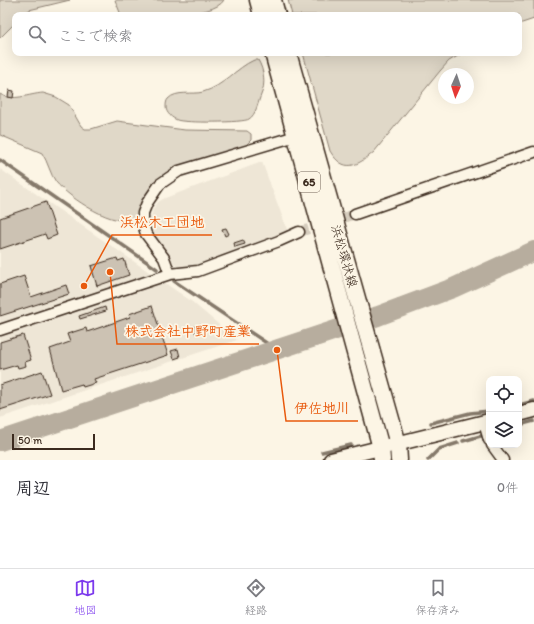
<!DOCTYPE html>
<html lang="ja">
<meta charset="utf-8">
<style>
body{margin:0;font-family:Itim,"Klee One",sans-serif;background:#f2f2f3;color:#2b2b33}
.controls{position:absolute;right:12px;bottom:12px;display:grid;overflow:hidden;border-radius:8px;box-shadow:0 4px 16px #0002}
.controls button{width:36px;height:36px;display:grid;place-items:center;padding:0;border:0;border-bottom:1px solid #e1e1e2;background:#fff;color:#2b2b33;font:20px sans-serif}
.compass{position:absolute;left:438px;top:68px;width:36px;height:36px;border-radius:50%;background:#fff;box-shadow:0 4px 16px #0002;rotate:183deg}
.scale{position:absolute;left:12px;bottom:10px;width:83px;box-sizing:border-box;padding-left:4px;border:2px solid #3b2a1e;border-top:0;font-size:11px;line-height:14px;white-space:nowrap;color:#3b2a1e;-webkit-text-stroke:3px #fcf5e5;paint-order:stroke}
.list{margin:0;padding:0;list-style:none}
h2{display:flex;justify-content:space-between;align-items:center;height:52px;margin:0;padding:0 16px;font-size:17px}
h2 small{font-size:13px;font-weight:400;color:#7c7c81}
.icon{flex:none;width:22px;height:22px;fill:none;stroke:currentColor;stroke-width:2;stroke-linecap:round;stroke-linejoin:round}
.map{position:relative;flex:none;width:534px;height:460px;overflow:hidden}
.search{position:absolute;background:#fff;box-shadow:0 4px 16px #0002;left:12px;right:12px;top:12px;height:44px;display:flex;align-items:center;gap:10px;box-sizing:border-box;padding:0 14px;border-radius:8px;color:#7c7c81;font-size:15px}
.sheet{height:108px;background:#fff}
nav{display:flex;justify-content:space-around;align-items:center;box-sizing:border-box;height:56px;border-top:1px solid #e1e1e2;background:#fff;font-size:11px;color:#7c7c81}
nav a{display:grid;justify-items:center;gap:2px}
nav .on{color:#7c3aed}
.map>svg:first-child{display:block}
.built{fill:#eee6d6}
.green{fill:#e0d8c8;stroke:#8e8173}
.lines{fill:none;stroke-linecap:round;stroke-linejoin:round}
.stream{stroke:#85796b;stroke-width:3.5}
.river{stroke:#b7ad9e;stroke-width:20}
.building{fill:#ccc2b3;stroke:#3b2a1e}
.street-tunnel{stroke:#d5ccbd;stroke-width:10;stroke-dasharray:10 5;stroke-linecap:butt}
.street-casing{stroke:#3b2a1e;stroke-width:13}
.secondary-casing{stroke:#3b2a1e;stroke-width:17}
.primary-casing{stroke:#3b2a1e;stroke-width:19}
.street{stroke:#fcf5e5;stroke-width:10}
.secondary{stroke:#fcf5e5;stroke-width:14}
.primary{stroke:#fcf5e5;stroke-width:16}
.labels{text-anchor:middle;stroke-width:3.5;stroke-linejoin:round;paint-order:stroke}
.shield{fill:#fcf5e5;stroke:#75675a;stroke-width:1}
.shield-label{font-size:12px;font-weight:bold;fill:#3b2a1e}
.street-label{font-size:13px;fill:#3b2a1e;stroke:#fcf5e5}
.leader{fill:none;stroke:#e8590c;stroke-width:1.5}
.callout-dot{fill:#e8590c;stroke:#fcf5e5;stroke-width:1.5}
.callout-label{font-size:14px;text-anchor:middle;font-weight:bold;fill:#e8590c;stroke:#fcf5e5;stroke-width:3.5;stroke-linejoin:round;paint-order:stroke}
</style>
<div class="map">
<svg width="534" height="460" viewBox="0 0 534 460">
<rect width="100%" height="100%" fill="#fcf5e5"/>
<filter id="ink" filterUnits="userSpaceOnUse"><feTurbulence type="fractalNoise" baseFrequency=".025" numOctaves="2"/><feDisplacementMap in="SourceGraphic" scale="8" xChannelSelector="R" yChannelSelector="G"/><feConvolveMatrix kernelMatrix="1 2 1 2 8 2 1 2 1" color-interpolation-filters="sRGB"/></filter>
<g filter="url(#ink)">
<path class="built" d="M262,162L288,232L278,238L197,268L179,269L155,241L148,226L153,209L158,202L165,198Z
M0,169L191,301L237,340L0,418Z"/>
<path class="green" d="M0,0H70L29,10L24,15H15V23L0,38Z
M115,0H224C213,19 142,15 121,15Z
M288,0H534V19L519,24V15H292Z
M303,53H463L449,61L440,71L374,152C357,166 344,174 330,151Z
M254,60H258C264,70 266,84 261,95C258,102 256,115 249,119C244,123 184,123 177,120C172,118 166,113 166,107C166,105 166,101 168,99C176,90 193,95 203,92C224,86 236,68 254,60Z
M43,93L56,97L69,105L81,126L85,129H91L117,121L185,130L247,131L251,134V140L244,147C222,154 185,161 166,173C156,180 148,190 143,201C141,206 141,213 135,217C118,231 68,197 56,182C50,174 48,162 42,153L0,135V94C12,102 29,94 43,93Z"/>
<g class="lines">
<path class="stream" d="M0,160L157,269
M174,281L277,350
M519,405L534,401
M431,423L470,413L489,411
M519,425L534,421
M463,441L484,435
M322,452L351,445
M428,460L439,449L458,443"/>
<path class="river" d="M0,441L378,316L453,288L534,251"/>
</g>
<path class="building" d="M9,90L14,91L13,98L8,97Z
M46,202L57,235L47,239L45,234L0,249V218Z
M226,228L229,234L225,236L222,229Z
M243,240L245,244L235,247L234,243Z
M117,258L118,261L124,259L129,275L97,286L91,266Z
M24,276L31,297L66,285L69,294L0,316V284Z
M152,306L168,355L94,379L96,383L83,387L82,384L61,390L50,349L70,342L67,334L86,328L87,332L130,317L129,314Z
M105,307L106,311L80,319L79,316Z
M201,324L204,332L196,334L193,327Z
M23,335L31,360L25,362L26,366L18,368L17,365L0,370V342Z
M178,349L180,357L174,359L171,351Z
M42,371L50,394L0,410V385Z"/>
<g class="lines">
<path class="street-tunnel" d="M299,232L355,214"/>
<g class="street-casing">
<path id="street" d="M355,214L534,152
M170,274L164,258L146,234L143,224V213L147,203L160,184L179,171L296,136
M0,330L170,274L198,271L279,241L299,232
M484,423L489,440
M492,445L503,460"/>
</g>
<g class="secondary-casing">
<path id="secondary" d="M519,414L534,410
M331,460L489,421"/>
</g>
<g class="primary-casing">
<path id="primary" d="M258,0L262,15
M273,0L277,15
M273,53L381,448L382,460
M288,53L398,444L399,460"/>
</g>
<use href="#street" class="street"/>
<use href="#secondary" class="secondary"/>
<use href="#primary" class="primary"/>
</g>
</g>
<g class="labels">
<rect class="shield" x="298" y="172" width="22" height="20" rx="3"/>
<g class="shield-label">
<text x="309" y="186">65</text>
</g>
<g class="street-label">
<text transform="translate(345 256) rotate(74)" y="5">浜松環状線</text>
</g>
</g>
<path class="leader" d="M84 286L112 235H212M110 272L117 344H259M277 350L286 421H358"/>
<g class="callout-dot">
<circle cx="84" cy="286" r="4"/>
<circle cx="110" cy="272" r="4"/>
<circle cx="277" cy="350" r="4"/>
</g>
<g class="callout-label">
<text x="162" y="227">浜松木工団地</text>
<text x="188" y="336">株式会社中野町産業</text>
<text x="322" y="413">伊佐地川</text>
</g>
</svg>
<div class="controls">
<button><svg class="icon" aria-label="locate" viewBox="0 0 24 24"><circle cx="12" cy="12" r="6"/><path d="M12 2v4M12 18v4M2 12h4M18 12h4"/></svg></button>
<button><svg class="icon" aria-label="layers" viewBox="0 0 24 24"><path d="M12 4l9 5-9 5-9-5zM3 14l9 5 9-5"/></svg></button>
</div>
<svg class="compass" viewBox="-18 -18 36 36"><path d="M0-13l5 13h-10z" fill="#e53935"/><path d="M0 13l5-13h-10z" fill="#7c7c81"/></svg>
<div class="scale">50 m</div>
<div class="search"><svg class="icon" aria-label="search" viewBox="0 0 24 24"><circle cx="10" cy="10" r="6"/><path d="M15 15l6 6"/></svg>ここで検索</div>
</div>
<section class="sheet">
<h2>周辺<small>0件</small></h2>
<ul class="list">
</ul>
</section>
<nav>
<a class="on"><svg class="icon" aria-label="map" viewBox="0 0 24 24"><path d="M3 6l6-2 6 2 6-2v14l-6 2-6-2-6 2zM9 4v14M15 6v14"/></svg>地図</a>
<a><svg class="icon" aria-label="directions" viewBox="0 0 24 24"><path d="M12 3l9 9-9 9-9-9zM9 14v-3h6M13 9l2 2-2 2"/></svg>経路</a>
<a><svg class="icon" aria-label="saved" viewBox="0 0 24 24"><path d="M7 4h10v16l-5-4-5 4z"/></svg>保存済み</a>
</nav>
